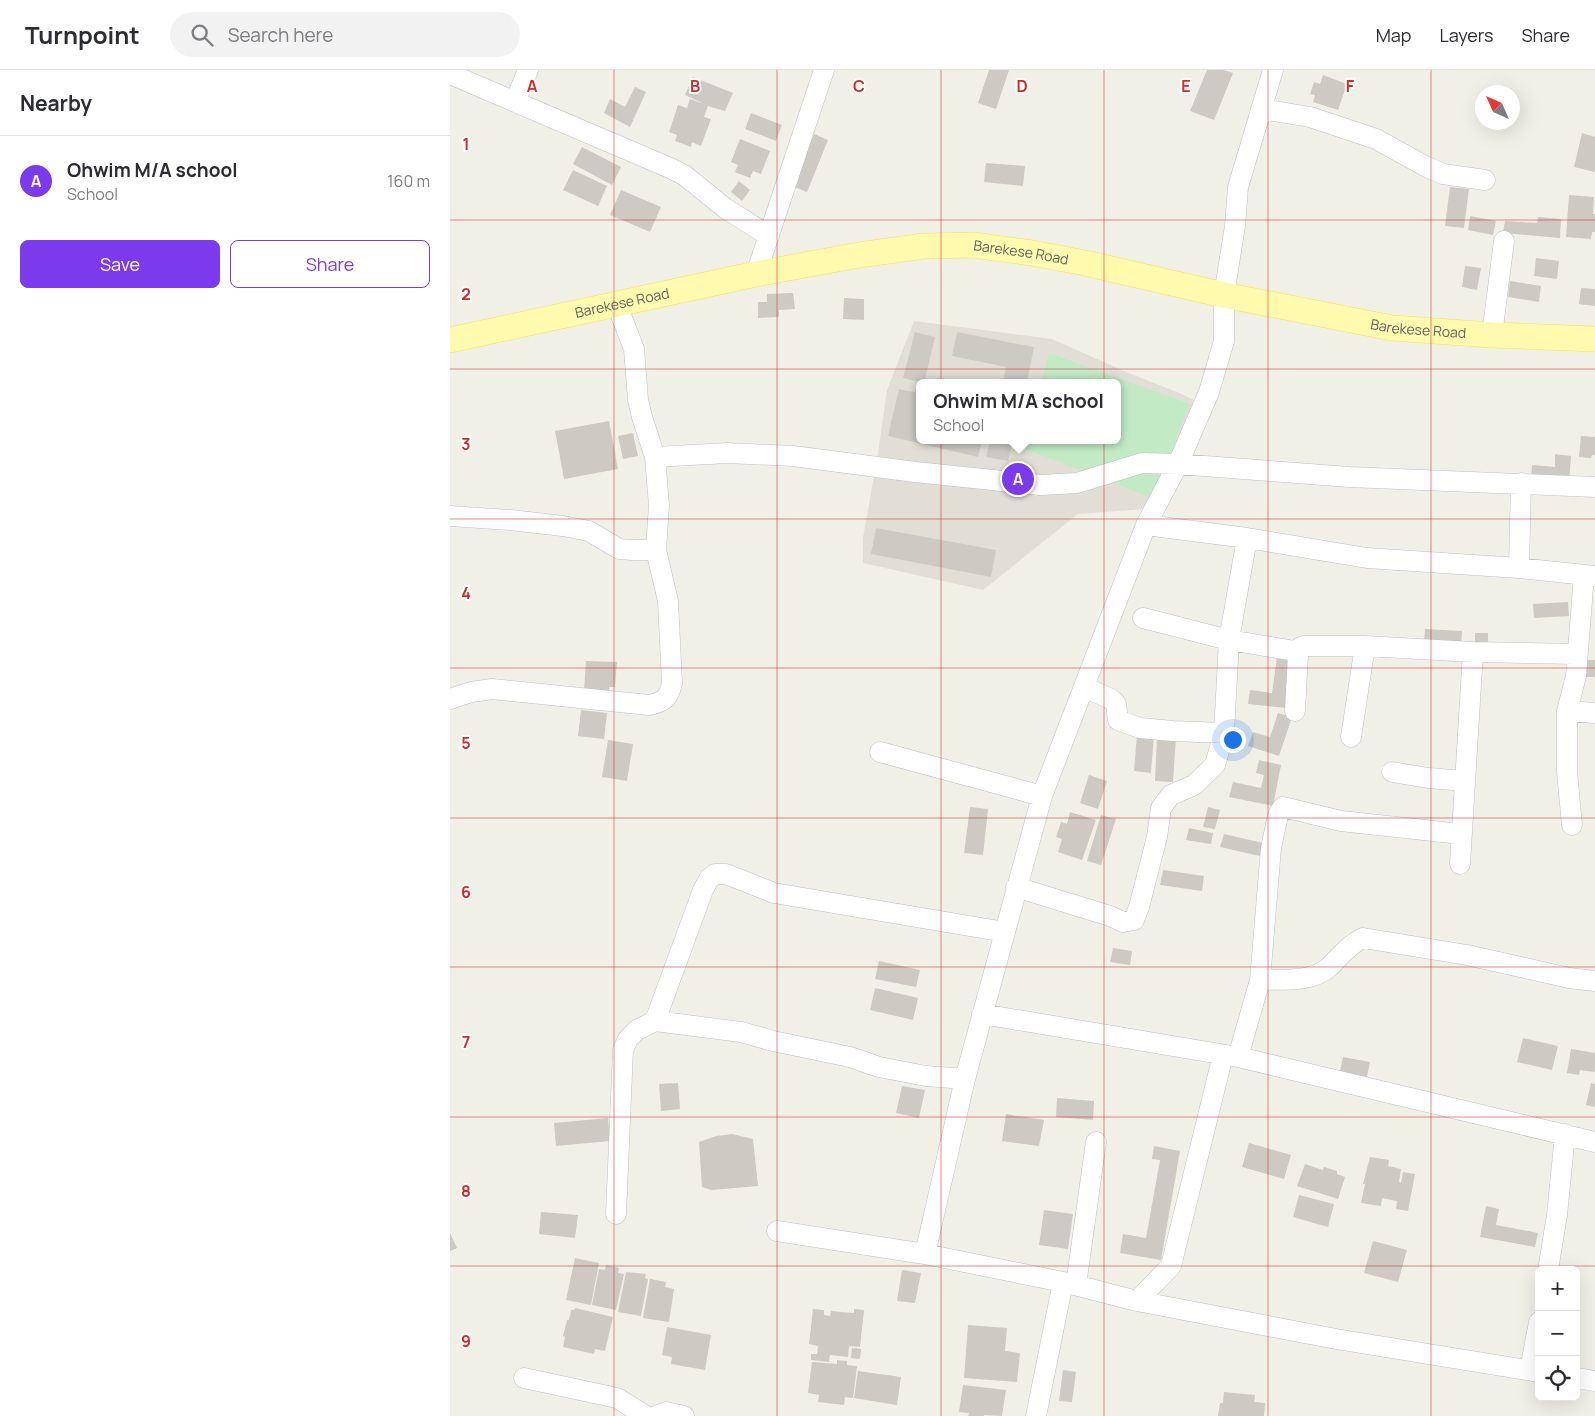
<!DOCTYPE html>
<meta charset="utf-8">
<style>
body{margin:0;font-family:Manrope,sans-serif;background:#f2f2f3;color:#2b2b33}
.controls{position:absolute;right:15px;bottom:15px;display:grid;overflow:hidden;border-radius:8px;box-shadow:0 5px 20px #0002}
.controls button{width:45px;height:45px;display:grid;place-items:center;padding:0;border:0;border-bottom:1px solid #e1e1e2;background:#fff;color:#2b2b33;font:25px sans-serif}
.compass{position:absolute;left:1025px;top:15px;width:45px;height:45px;border-radius:50%;background:#fff;box-shadow:0 5px 20px #0002;rotate:315deg}
.you{position:absolute;left:782px;top:669px;width:18px;height:18px;margin:-12px;border:4px solid #fff;border-radius:50%;background:#1a73e8;box-shadow:0 0 0 8px #1a73e833}
.badge{display:grid;place-items:center;width:32px;height:32px;border-radius:50%;background:#7c3aed;color:#fff;font-size:16px;font-weight:700}
.pin{position:absolute;translate:-50% -50%;border:2px solid #fff;box-shadow:0 1px 5px #0006}
.popup{position:absolute;left:466px;top:309px;width:205px;height:65px;box-sizing:border-box;display:grid;place-content:center;border-radius:8px;background:#fff;filter:drop-shadow(0 1px 4px #0005);font-size:16px;white-space:nowrap;color:#7c7c81}
.popup b{font-size:19px;color:#2b2b33}
.popup::after{content:'';position:absolute;left:50%;top:100%;margin-left:-10px;border:10px solid transparent;border-top-color:#fff}
.list{margin:0;padding:0;list-style:none}
h2{display:flex;justify-content:space-between;align-items:center;height:65px;margin:0;padding:0 20px;font-size:21px}
h2 small{font-size:16px;font-weight:400;color:#7c7c81}
.list li{display:grid;grid-template-columns:32px 1fr auto;gap:15px;align-items:center;box-sizing:border-box;height:90px;padding:0 20px;border-top:1px solid #e1e1e2}
.list b{display:block;font-size:19px;white-space:nowrap}
.list p{margin:0;font-size:16px;white-space:nowrap;color:#7c7c81}
.list em{font-size:16px;font-style:normal;color:#7c7c81}
.actions{display:flex;gap:10px;padding:15px 20px}
.actions a{flex:1;padding:11px 0;border:1px solid #7c3aed;border-radius:8px;text-align:center;font-size:18px;color:#7c3aed}
.actions .main{background:#7c3aed;color:#fff}
.icon{flex:none;width:28px;height:28px;fill:none;stroke:currentColor;stroke-width:2;stroke-linecap:round;stroke-linejoin:round}
.map{position:relative;flex:none;width:1145px;height:1346px;overflow:hidden}
header{display:flex;align-items:center;gap:30px;box-sizing:border-box;height:70px;padding:0 25px;background:#fff;border-bottom:1px solid #e1e1e2}
header strong{font-size:24px}
nav{display:flex;gap:28px;margin-inline-start:auto;font-size:18px}
.search{width:350px;height:45px;background:#f2f2f3;display:flex;align-items:center;gap:12px;box-sizing:border-box;padding:0 18px;border-radius:28px;color:#7c7c81;font-size:19px}
main{display:flex}
aside{flex:1;background:#fff}
.map>svg:first-child{display:block}
.education{fill:#e1dfd5;fill-rule:evenodd}
.green{fill:#c1eac5}
.building{fill:#cccac3}
.lines{fill:none;stroke-linecap:round;stroke-linejoin:round}
.minor-casing{stroke:#bdbfc6;stroke-width:21}
.major-casing{stroke:#fddf53;stroke-width:26}
.minor{stroke:#fff;stroke-width:20}
.major{stroke:#fffaad;stroke-width:25}
.grid{fill:none;stroke:#d62828;stroke-width:1;stroke-opacity:0.55}
.labels{text-anchor:middle;stroke-width:4;stroke-linejoin:round;paint-order:stroke}
.street-label{font-size:14px;fill:#5d6168;stroke:#fff}
.grid-label{font-size:16px;text-anchor:middle;font-weight:bold;fill:#d62828;stroke:#fff;stroke-width:4;stroke-linejoin:round;paint-order:stroke}
</style>
<header>
<strong>Turnpoint</strong>
<div class="search"><svg class="icon" aria-label="search" viewBox="0 0 24 24"><circle cx="10" cy="10" r="6"/><path d="M15 15l6 6"/></svg>Search here</div>
<nav><a>Map</a><a>Layers</a><a>Share</a></nav>
</header>
<main>
<aside>
<h2>Nearby<small></small></h2>
<ul class="list">
<li><span class="badge">A</span><div><b>Ohwim M/A school</b><p>School</p></div><em>160 m</em></li>
</ul>
<div class="actions"><a class="main">Save</a><a>Share</a></div>
</aside>
<div class="map">
<svg width="1145" height="1346" viewBox="0 0 1145 1346">
<rect width="100%" height="100%" fill="#f1f0e6"/>
<path class="education" d="M464,251L602,269L681,304L727,322L744,330L730,376L695,439L628,444L533,520L413,493V468L428,383L437,320ZM469,313H667V370H469Z"/>
<path class="green" d="M599,283L740,334L702,428L573,378L576,370H667V313H591Z"/>
<path class="building" d="M539,0H559L546,39L528,33Z
M757,0H774L783,3L764,50L740,41Z
M873,5L897,14L888,40L863,32L865,25L860,24L864,12L870,14Z
M243,7L283,23L275,41L258,36L254,47L261,49L251,76L242,72L241,77L225,71L227,65L219,62L228,35L237,38L240,29L254,34L235,25Z
M185,17L196,22L180,57L154,43L160,29L175,37Z
M301,43L332,55L326,71L295,59Z
M1132,63L1145,67V102L1124,97Z
M364,64L378,70L357,122L342,116Z
M290,69L320,81L311,104L303,101L300,108L285,102L288,95L281,92Z
M132,77L171,97L162,115L123,94Z
M536,93L575,96L573,116L534,112Z
M123,100L157,116L148,136L113,120Z
M289,111L300,120L292,131L281,122Z
M1000,117L1019,119L1014,158L995,156Z
M171,120L211,137L200,162L160,145Z
M1119,125L1144,127L1143,144H1145V162H1142L1141,169L1116,167Z
M1020,146L1046,151L1043,165L1018,160Z
M1088,147L1111,149L1110,168L1053,163L1055,151L1087,153Z
M1086,188L1109,191L1107,209L1084,206Z
M1015,196L1031,198L1027,220L1012,217Z
M1060,211L1091,216L1089,232L1058,227Z
M1131,218L1145,219V236L1129,234Z
M343,223L345,239L329,240V247L308,248V232H317V224Z
M394,228L414,229V250L393,249Z
M465,262L485,267L474,313L453,308Z
M507,262L584,277L577,313H553L556,297L502,286Z
M449,319L469,323V370H532L528,387L438,366Z
M159,351L168,399L114,409L105,361Z
M183,363L188,386L173,389L168,366Z
M1131,366L1145,367V385H1142L1141,388L1129,387Z
M540,370H563L558,391L536,387Z
M1105,384L1121,386L1119,414L1081,411L1082,395L1105,397Z
M426,458L546,480L541,507L421,484Z
M1118,532L1119,546L1084,548L1083,534Z
M975,559L1012,561L1011,575L974,572Z
M1025,563H1038V577L1025,576Z
M827,587L842,588L836,638L798,634L800,620L822,623Z
M1128,590H1145V607H1128Z
M136,591L167,592L165,617H159V622L134,621Z
M131,640L157,643L154,669L128,666Z
M828,643L842,647L829,686L798,676L803,662L820,667Z
M687,664L704,665L701,703L684,701Z
M707,667H726L723,712L705,711Z
M158,670L183,674L177,711L152,707Z
M809,690L831,695L823,736L779,727L783,712L811,718L814,705L806,703Z
M639,705L657,711L648,739L630,733Z
M520,737L538,739L533,785L514,783Z
M758,737L770,740L765,759L753,757Z
M620,742L646,750L632,790L608,782L612,769L606,767L611,752L617,754Z
M651,745L666,749L651,795L637,791Z
M739,758L763,763L761,774L736,770Z
M774,764L817,774L814,787L770,777Z
M713,800L754,806L752,821L710,815Z
M663,878L682,881L680,895L660,892Z
M429,891L470,900L466,917L425,909Z
M425,918L468,928L463,950L420,940Z
M1073,968L1108,976L1102,1000L1067,992Z
M1121,979L1145,983V1002L1130,1000L1129,1005L1117,1003Z
M893,987L920,992L916,1012L889,1006Z
M228,1013L230,1039L211,1041L209,1014Z
M1141,1013L1145,1014V1037L1136,1035Z
M452,1016L475,1020L469,1048L446,1043Z
M607,1028L644,1031L643,1050L606,1047Z
M556,1044L594,1050L589,1076L552,1071Z
M158,1048L160,1071L106,1076L104,1053Z
M282,1064L303,1069L308,1116L261,1120L252,1117L249,1072L266,1066Z
M799,1073L841,1085L834,1109L792,1097Z
M704,1076L730,1081L711,1190L670,1183L673,1164L696,1168L710,1090L702,1089Z
M920,1087L939,1090L938,1096L951,1099L949,1112L951,1113L953,1102L965,1104L958,1141L946,1139L947,1131L932,1128L931,1136L911,1133L915,1114H913Z
M855,1094L873,1100L874,1097L887,1101V1104L895,1107L888,1129L847,1116Z
M849,1125L884,1134L878,1157L843,1147Z
M1036,1136L1049,1139L1046,1155L1088,1163L1085,1177L1030,1167Z
M594,1140L623,1144L618,1179L589,1175Z
M91,1142L128,1145L125,1168L89,1164Z
M0,1163L7,1178L0,1181Z
M923,1171L957,1180L948,1212L914,1203Z
M125,1188L149,1193L141,1235L116,1230Z
M156,1195L169,1198L168,1203L174,1204L166,1240L142,1235L149,1199L155,1200Z
M452,1200L471,1203L465,1233L447,1231Z
M176,1202L196,1204L195,1208L198,1209L191,1246L168,1242Z
M200,1209L216,1212L215,1217L224,1219L219,1252L193,1248Z
M125,1238L163,1247L155,1281L145,1279L144,1284L113,1277L115,1267L113,1266L117,1250H119L121,1240H124Z
M363,1239L374,1240V1245L380,1246L381,1241L404,1243V1239L414,1240L410,1277L399,1276L398,1287L380,1285L379,1292L361,1290V1284H367L368,1276L359,1274Z
M518,1255L557,1258L555,1281L570,1283L567,1312L514,1308Z
M217,1257L261,1265L255,1300L221,1294L222,1287L212,1285Z
M402,1278L411,1279L410,1289L401,1288Z
M387,1290L397,1291V1295L407,1296L403,1328L395,1327L394,1335L368,1332L369,1325L358,1323L362,1292L387,1294Z
M613,1300L626,1302L622,1332L609,1331Z
M408,1301L451,1307L447,1335L404,1328Z
M513,1315L556,1320L552,1346L534,1345V1346H518L519,1343L509,1342Z
M774,1322L805,1325L804,1332L815,1333L814,1346H768L770,1333H773Z"/>
<g class="lines">
<g class="minor-casing">
<path id="minor" d="M0,4L220,98L234,105L275,138L319,166
M65,32L78,0
M811,39L860,47L926,69L975,96L993,104L1035,110
M306,204L374,0
M1042,265L1054,171
M205,387L277,383L343,386L465,402L591,415L627,413L692,393L728,394L899,407L1145,417
M0,446L60,450L113,456L139,461L169,479L183,480H206L209,435L205,387L192,347L188,330L184,279L167,235
M696,455L797,468L917,488L1069,498L1145,506
M1069,498L1071,413
M693,548L779,570L845,581L848,585L845,641
M845,581L853,576H915L1023,582L1127,584
M634,617L661,629L666,634L668,650L690,658L723,661L774,663
M0,629L21,622L42,619L199,635C214,632 219,628 222,613L218,531L206,480
M1117,641L1145,643
M901,667L915,576
M430,682L592,726
M942,702L978,708L1015,711
M1122,755L1117,702V641L1126,606L1134,505
M1010,794L1023,582
M566,817L660,846L673,852L684,850L689,837L707,767L711,738L721,725L744,715L765,695L774,663L779,570L797,468
M810,910C831,909 860,913 878,898C890,887 898,875 913,868L1017,885L1119,908L1145,911
M532,944L788,987L1145,1072
M205,951L253,820L259,809L265,804H276L324,823L555,862
M788,987L810,910L821,778L828,745L833,737L891,751L1011,764
M166,1144L173,980L178,969L187,960L205,951L291,962L323,971L400,987L429,997L476,1006L515,1009
M327,1161L475,1184
M1098,1200L1107,1145L1115,1064
M613,1212L687,1231L886,1269L1089,1302
M626,1215L646,1072
M687,1231L721,1196L773,985
M1080,1300L1089,1252
M74,1308L167,1328L196,1346
M1126,1308L1145,1311
M206,1346L216,1342L234,1346
M586,1346L613,1212L475,1184L515,1009L592,726L696,455L728,394L759,322L774,271V225L785,156L788,117L823,0"/>
</g>
<g class="major-casing">
<g id="major">
<path id="s1" d="M0,270L306,204L409,185L474,176L523,175L582,183L635,193L774,225L942,258L1042,265L1145,269"/>
</g>
</g>
<use href="#minor" class="minor"/>
<use href="#major" class="major"/>
</g>
<path class="grid" d="M164,0V1346M327,0V1346M491,0V1346M654,0V1346M818,0V1346M981,0V1346M0,150H1145M0,299H1145M0,449H1145M0,598H1145M0,748H1145M0,897H1145M0,1047H1145M0,1196H1145"/>
<g class="labels">
<g class="street-label">
<text dy="5" stroke="none"><textPath href="#s1" startOffset="581">Barekese Road</textPath></text>
<text dy="5" stroke="none"><textPath href="#s1" startOffset="176">Barekese Road</textPath></text>
<text dy="5" stroke="none"><textPath href="#s1" startOffset="986">Barekese Road</textPath></text>
</g>
</g>
<g class="grid-label">
<text x="82" y="22">A</text>
<text x="245" y="22">B</text>
<text x="409" y="22">C</text>
<text x="572" y="22">D</text>
<text x="736" y="22">E</text>
<text x="900" y="22">F</text>
<text x="16" y="80">1</text>
<text x="16" y="230">2</text>
<text x="16" y="380">3</text>
<text x="16" y="529">4</text>
<text x="16" y="679">5</text>
<text x="16" y="828">6</text>
<text x="16" y="978">7</text>
<text x="16" y="1127">8</text>
<text x="16" y="1277">9</text>
</g>
</svg>
<div class="controls">
<button>+</button>
<button>−</button>
<button><svg class="icon" aria-label="locate" viewBox="0 0 24 24"><circle cx="12" cy="12" r="6"/><path d="M12 2v4M12 18v4M2 12h4M18 12h4"/></svg></button>
</div>
<svg class="compass" viewBox="-18 -18 36 36"><path d="M0-13l5 13h-10z" fill="#e53935"/><path d="M0 13l5-13h-10z" fill="#7c7c81"/></svg>
<div class="you"></div>
<div class="pin badge" style="left:568px;top:409px">A</div>
<div class="popup"><b>Ohwim M/A school</b>School</div>
</div>
</main>
